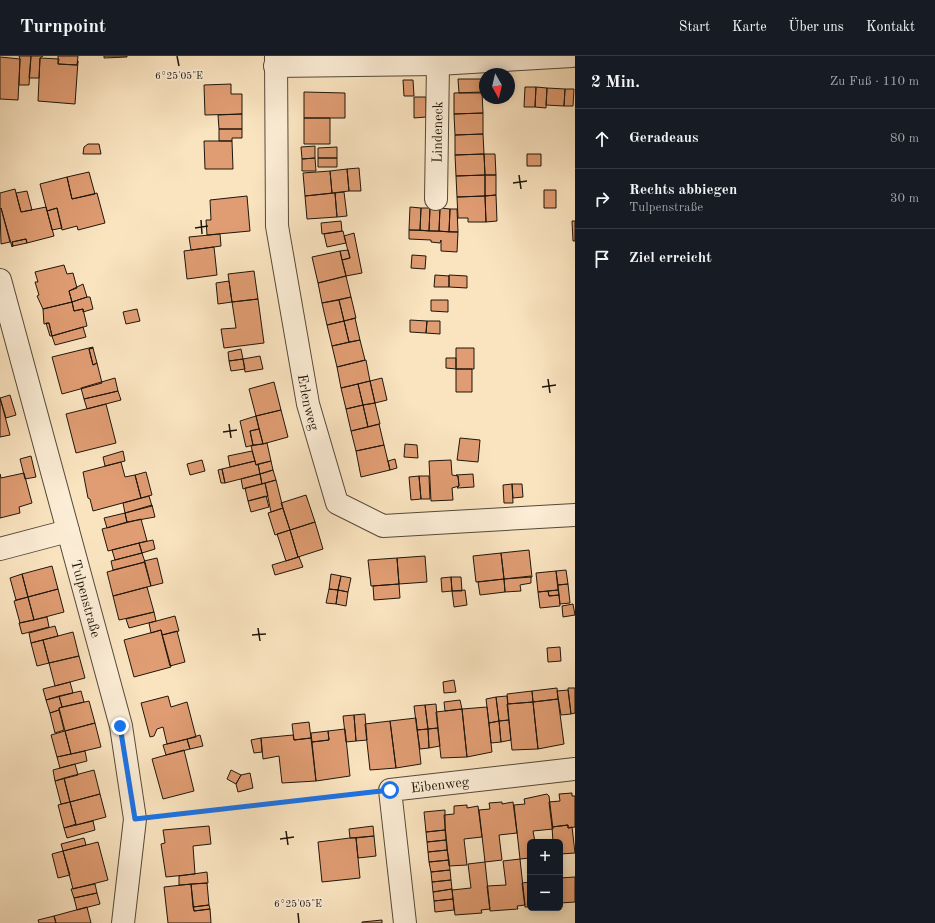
<!DOCTYPE html>
<html lang="de">
<meta charset="utf-8">
<style>
body{margin:0;font-family:"Old Standard TT",serif;background:#242831;color:#f1f3f6}
.controls{position:absolute;right:12px;bottom:12px;display:grid;overflow:hidden;border-radius:6px;box-shadow:0 2px 10px #0003}
.controls button{width:36px;height:36px;display:grid;place-items:center;padding:0;border:0;border-bottom:1px solid #363941;background:#171b24;color:#f1f3f6;font:20px sans-serif}
.compass{position:absolute;left:479px;top:12px;width:36px;height:36px;border-radius:50%;background:#171b24;box-shadow:0 2px 10px #0003;rotate:172deg}
.stop{position:absolute;width:12px;height:12px;margin:-9px;border:3px solid #1a73e8;border-radius:50%;background:#fff}
.stop.end{background:#1a73e8;border-color:#fff;box-shadow:0 1px 4px #0008}
.list{margin:0;padding:0;list-style:none}
h2{display:flex;justify-content:space-between;align-items:center;height:52px;margin:0;padding:0 16px;font-size:17px}
h2 small{font-size:13px;font-weight:400;color:#9ea1a6}
.list li{display:grid;grid-template-columns:26px 1fr auto;gap:12px;align-items:center;box-sizing:border-box;height:60px;padding:0 16px;border-top:1px solid #363941}
.list b{display:block;font-size:15px;white-space:nowrap}
.list p{margin:0;font-size:13px;white-space:nowrap;color:#9ea1a6}
.list em{font-size:13px;font-style:normal;color:#9ea1a6}
.icon{flex:none;width:22px;height:22px;fill:none;stroke:currentColor;stroke-width:2;stroke-linecap:round;stroke-linejoin:round}
.map{position:relative;flex:none;width:575px;height:867px;overflow:hidden}
header{display:flex;align-items:center;gap:24px;box-sizing:border-box;height:56px;padding:0 20px;background:#171b24;border-bottom:1px solid #363941}
header strong{font-size:19px}
nav{display:flex;gap:22px;margin-inline-start:auto;font-size:14px}
main{display:flex}
aside{flex:1;background:#171b24}
.map>svg:first-child{display:block}
.building{fill:#e09c72;stroke:#1e160b}
.lines{fill:none;stroke-linecap:round;stroke-linejoin:round}
.minor-casing{stroke:#554a38;stroke-width:24}
.path{stroke:#1e160b;stroke-width:2.5;stroke-dasharray:1 2;stroke-linecap:butt}
.minor{stroke:#fcedd6;stroke-width:22}
.route{stroke:#1a73e8;stroke-width:5}
.ticks{fill:none;stroke:#1e160b;stroke-width:1.5}
.labels{text-anchor:middle;stroke-width:3.5;stroke-linejoin:round;paint-order:stroke}
.street-label{font-size:14px;fill:#1e160b;stroke:#fcedd6}
.ticks-label{font-size:10px;text-anchor:middle;fill:#1e160b;stroke:#fcedd6;stroke-width:3.5;stroke-linejoin:round;paint-order:stroke}
</style>
<header>
<strong>Turnpoint</strong>
<nav><a>Start</a><a>Karte</a><a>Über uns</a><a>Kontakt</a></nav>
</header>
<main>
<div class="map">
<svg width="575" height="867" viewBox="0 0 575 867">
<rect width="100%" height="100%" fill="#fae4c0"/>
<filter id="stains"><feTurbulence type="fractalNoise" baseFrequency=".005" numOctaves="4"/><feColorMatrix values="0 0 0 0 .2 0 0 0 0 .09 0 0 0 0 .02 0 0 0 .5 -.17"/></filter>
<radialGradient id="worn" r=".72"><stop offset=".6" stop-color="#630" stop-opacity="0"/><stop offset="1" stop-color="#630" stop-opacity=".3"/></radialGradient>
<path class="building" d="M19,0H31L29,29H19L20,3Z
M31,0H43L40,2L39,22H29Z
M58,0H78L77,9L58,8Z
M104,0H127V1L104,2Z
M0,1L20,3L18,44L0,43Z
M40,2L59,3L58,8L77,9L78,5L75,48L38,45Z
M458,23H485V37H459Z
M403,24H413L414,40H404Z
M231,28V38H242V58L205,59L204,29Z
M525,31H536L535,51H524Z
M536,31L547,32L546,52L535,51Z
M547,32L565,33L564,50L546,49Z
M565,33H574L573,50H564Z
M304,36L345,37V62H304Z
M482,36L483,57L454,58V37Z
M414,41H426V61L414,62Z
M483,57V78L455,79L454,58Z
M242,58V73H219L218,59Z
M304,62H330V88H304Z
M219,73H242V82H232V85H219Z
M483,78L484,98L455,99V79Z
M204,85H232L233,113H205Z
M88,88H99L101,98H83L84,91Z
M315,90V102L302,103L301,91Z
M337,91V102H318V92Z
M484,98H495L496,119H485Z
M484,98L485,119L456,120L455,99Z
M527,98H541V110H527Z
M315,102L316,115H302V103Z
M318,102H337V111H318Z
M359,112L361,135H349L347,113Z
M347,113L349,135L332,137L330,115Z
M330,115L332,137L305,140L303,117Z
M89,116L95,138L72,143L67,121Z
M485,119H496V139L485,140Z
M485,119V140L457,141L456,120Z
M67,121L72,143L97,137L105,167L78,174L77,170L62,174L57,152L47,155L40,128Z
M15,133L21,156L46,151L54,180L27,187L26,183L12,186L13,190L12,191L1,152L0,153V137Z
M544,134H556V152H544Z
M27,135L32,154L21,156L16,137Z
M344,136L347,160L337,161L335,137Z
M335,137L337,161L307,163L305,140Z
M496,139L497,165L486,166L485,140Z
M247,140L250,175L207,179L206,164H211L210,144Z
M485,140L486,166H468V162H458L457,141Z
M410,151L421,152L420,174H409Z
M1,152L10,186L1,188L0,153Z
M57,152L62,172L52,174L47,155Z
M421,152H430L429,175L420,174Z
M430,152H440L439,175H429Z
M440,152L450,153L449,176L439,175Z
M450,153H457L458,176H449Z
M341,165L342,175L322,178L321,167Z
M572,165H575V185H573Z
M409,174L458,176L457,196L441,195V184L440,187L431,186V184L409,183Z
M343,175L346,187L327,191L324,178Z
M354,177L362,217L346,220L342,204L350,202L344,180Z
M220,178L221,190L191,194L189,181Z
M26,183L27,187L13,190L12,186Z
M214,191L217,219L187,223L184,195Z
M348,194L350,202L342,204L340,195Z
M340,195L346,220L318,227L312,201Z
M412,199L426,200L425,213L411,212Z
M64,209L67,218L73,217L77,232L69,235L72,246L43,253L37,240L39,239L35,226H38L35,216Z
M254,215L258,243L232,246L228,218Z
M435,219L449,220V231H434Z
M449,219L467,220V232L449,231Z
M346,220L351,241L322,247L318,227Z
M229,225L232,246L218,248L216,227Z
M83,228L87,241L72,246L69,235Z
M87,241H90L93,253L83,256V253L74,255L72,246Z
M351,241L356,262L344,265L339,244Z
M258,243L264,287L224,292L221,273L236,272L232,246Z
M339,244L344,265L327,269L322,247Z
M431,244H448V256L431,255Z
M72,246L74,255L83,253L87,270L52,280L49,267L44,268L43,253Z
M137,253L140,265L126,268L123,256Z
M355,262L360,284L349,286L344,265Z
M410,264L427,265L426,277L410,276Z
M344,265L349,286L332,290L327,269Z
M427,265H440V278L426,277Z
M46,267H49L52,280H50Z
M83,271L86,281L55,289L52,280Z
M360,284L365,304L337,311L332,290Z
M93,291V292L89,293L93,309L97,307L102,327L62,338L52,301Z
M93,292L97,307L93,309L89,293Z
M456,292H474V313H456Z
M241,293L243,303L229,305L228,296Z
M260,300L263,313L245,316L243,303Z
M446,302H456V313L446,312Z
M243,303L245,313L231,315L229,305Z
M366,304L370,325L341,332L337,311Z
M456,313H472V336H456Z
M115,322L118,335L84,343L81,332Z
M382,322L387,344L375,347L370,325Z
M370,325L375,347L363,349L358,328Z
M274,326L281,354L256,360L249,333Z
M358,328L363,349L346,353L341,332Z
M118,335L121,344L87,353L84,343Z
M10,339L16,359L6,362L0,342Z
M0,342L10,379L0,381Z
M375,347L380,368L368,371L363,349Z
M106,348L116,387L76,397L66,358Z
M363,349L368,371L351,375L346,353Z
M281,354L288,381L263,388L256,360Z
M256,360L259,373L250,375L253,389L246,391L240,365Z
M379,368L384,389L356,395L351,375Z
M259,373L263,388L253,389L250,375Z
M460,382L480,384L478,406L457,404Z
M267,387L271,405L256,409L251,390Z
M405,388L417,389L418,402L404,401Z
M384,389L390,414L361,421L356,395Z
M123,395L125,405L105,410L103,401Z
M252,395L255,405L230,411L228,400Z
M31,400L36,421L25,423L20,403Z
M395,403L397,412L390,414L388,405Z
M202,404L205,415L190,419L187,408Z
M451,404L452,419L458,420L459,430L452,432L453,444L431,445L429,405Z
M255,405L256,409L258,408L260,418L225,427L222,413Z
M271,405L273,414L260,418L258,408Z
M121,406L125,421L135,419L141,442L93,455L90,443L88,442L83,416Z
M222,413L225,427H221L218,414Z
M273,414L276,424L262,428L260,418Z
M146,416L152,439L141,442L135,419Z
M24,417L32,447L19,451L20,457L0,462V418L1,422Z
M260,418L262,428L243,433L241,423Z
M473,418L474,431L457,432L459,430L458,420L456,419Z
M419,420L421,443L411,444L409,421Z
M419,420H429L430,443H421Z
M276,424L283,452L271,456L265,427Z
M265,427L268,440L248,445L245,432Z
M512,428L513,447H504L503,429Z
M512,428H522L523,441L513,442Z
M306,439L315,466L290,474L281,447Z
M149,440L152,450L125,457L123,447Z
M266,440L269,451L251,456L248,445Z
M152,449L155,461L127,466L125,457Z
M283,452L290,474L275,479L268,457Z
M125,457L127,466L107,472L104,462Z
M141,463L147,485L108,495L102,473Z
M315,466L323,493L298,501L290,474Z
M290,474L298,501L286,505L277,478Z
M153,484L155,493L142,497L139,487Z
M139,487L142,497L115,504L112,494Z
M529,494L532,521L504,523L501,497Z
M142,497L145,506L113,514L111,505Z
M501,497L504,523L476,526L473,500Z
M425,500L427,526L399,528L397,502Z
M299,501L303,511L275,519L272,509Z
M157,502L163,527L151,530L144,505Z
M397,502L399,528L371,530L368,504Z
M145,506L151,530L113,540L107,516Z
M52,510L58,533L28,541L22,518Z
M566,514L568,528L558,529L556,515Z
M556,515L558,534L538,536L536,517Z
M22,518L28,541L16,544L10,522Z
M331,518L341,520L338,534L329,533Z
M341,520L351,522L348,536L338,534Z
M531,520V527L520,529L521,535L505,536L504,523Z
M451,521L452,535L442,536L441,522Z
M451,521H461L462,535H452Z
M504,523L505,536L480,539L478,526Z
M399,528L400,542L374,544L373,530Z
M568,528L570,547L560,548L558,529Z
M147,531L154,556L119,564L113,540Z
M58,533L64,556L34,564L28,541Z
M329,533L338,534L336,548L326,547Z
M338,534L348,536L346,550L336,548Z
M465,534L467,549L454,551L452,535Z
M558,534L559,539L549,540L548,535Z
M548,535L549,540L559,539L560,550L540,552L538,536Z
M28,541L34,564L20,567L14,545Z
M573,548L575,559L563,561L562,550Z
M154,556L156,565L129,572L126,563Z
M175,560L179,575L162,579L161,574L151,577L149,567Z
M47,561L49,571L22,578L19,567Z
M55,570L58,580L31,587L29,577Z
M161,574L171,611L134,621L124,584Z
M177,575L185,606L170,610L162,579Z
M73,576L79,600L49,607L43,584Z
M43,584L49,607L37,610L31,587Z
M560,591L561,605L548,606L547,592Z
M79,600L85,622L55,630L49,607Z
M454,624L456,636L444,637L443,626Z
M70,626L73,637L46,644L43,633Z
M557,632L558,643L533,646L532,635Z
M568,632H575V657L571,658Z
M568,634L571,658L561,659L557,635Z
M81,635L84,646L62,651L59,640Z
M532,635L533,646L508,648L507,638Z
M59,640L62,651L59,652V654L50,657L46,644Z
M168,640L171,651L187,646L196,681L167,688L163,671L157,673L154,680L150,681L141,647Z
M507,640L509,664L499,665L496,641Z
M496,641L499,665L489,667L486,643Z
M558,643L564,688L538,693L533,646Z
M460,644L462,653L445,655L444,646Z
M89,645L95,667L65,675L59,652Z
M533,646L538,693L512,694L507,648Z
M436,648L438,672L428,673L425,649Z
M425,649L428,673L417,674L414,650Z
M487,651L492,696L467,701L462,653Z
M462,653L467,701L441,702L436,656Z
M59,654L64,674L55,677L50,657Z
M365,658L367,684L356,685L354,659Z
M354,659L356,685L346,686L343,660Z
M416,662L421,708L396,712L390,665Z
M509,664L511,684L501,686L499,665Z
M390,665L396,712L370,714L365,668Z
M499,665L501,686L491,687L489,667Z
M309,666L311,682L294,684L292,668Z
M95,667L101,691L71,698L65,675Z
M438,672L440,690L429,692L428,673Z
M345,673L350,720L316,725L312,686L329,684L328,675Z
M428,673L429,692L420,693L417,674Z
M65,675L71,698L57,701L51,679Z
M328,675L329,684L312,686L311,677Z
M200,679L203,690L190,693L187,683Z
M293,679L294,684L311,682L316,725L282,727L279,700L263,703L261,682Z
M261,682L262,696L254,697L251,684Z
M187,683L190,693L166,699L163,689Z
M184,694L194,735L163,743L152,703Z
M85,695L87,705L60,712L57,701Z
M75,708L78,719L55,725L53,714Z
M94,714L100,738L70,746L64,722Z
M231,714L241,719L236,728L227,723Z
M250,717L253,732L238,736L236,728L241,719Z
M64,722L70,746L61,748L55,725Z
M572,737V740H575V771L568,772V769L552,771L549,746L560,745L559,738Z
M100,738L106,761L76,769L70,746Z
M547,738L549,740L553,773L533,775L535,786H530V802L520,803L514,749L525,748L524,743Z
M70,746L76,768L64,772L58,749Z
M502,746V748L513,746L517,777L499,779L502,804L485,806L479,754L490,753L489,747Z
M467,749V752L478,750L482,781L464,783L467,809L449,810L444,759L454,758V750Z
M445,754V774L426,776L424,756Z
M93,765L95,774L67,782L64,772Z
M568,769V772L572,771L575,797L560,798V786H553L552,771Z
M209,770L211,788L193,790L195,818L166,821L161,788L165,787L163,774Z
M373,770L374,780L350,782L349,773Z
M445,774L446,784L427,786L426,776Z
M374,780L376,800L358,802L356,782Z
M84,782L86,789L63,795L61,788Z
M350,782H356L360,822L322,826L318,786Z
M446,784L447,794L428,796L427,786Z
M98,786L108,824L73,833L63,795Z
M447,794L449,804L429,806L428,796Z
M63,795L70,819L58,822L52,798Z
M520,803L525,849L517,850L518,853L490,855L487,830L506,829L503,805Z
M449,804L450,814L431,816L429,806Z
M485,806L490,853L481,854L482,857L455,859L452,834L471,832L468,808Z
M450,814L451,824L432,826L431,816Z
M207,816L208,827L179,829V820Z
M575,821V846L560,847V822Z
M451,824L452,833L433,836L432,826Z
M530,826V851H525L522,827Z
M207,827L209,849L193,851L191,828Z
M95,828L97,837L74,842L71,833Z
M191,828L194,855L210,853L211,867H168L164,831Z
M452,833L453,843L434,845L433,836Z
M97,837L100,848L77,854L74,842Z
M453,843L454,854L435,856L434,845Z
M209,849L210,853L194,855L193,851Z
M87,851L91,867H56L54,860Z
M54,860L56,867H39L38,864Z
M382,864V867H362V866Z"/>
<g class="lines">
<g class="minor-casing">
<g id="minor">
<path id="s1" d="M276,0L277,170L308,348L337,447L383,470L575,459"/>
<path d="M275,10L438,8L572,0"/>
<path id="s2" d="M436,143L438,8"/>
<path id="s3" d="M0,224L121,670L135,763L123,867"/>
<path d="M0,493L68,475"/>
<path id="s4" d="M405,867L390,734L575,713"/>
</g>
</g>
<path class="path" d="M156,760L368,737"/>
<use href="#minor" class="minor"/>
</g>
<g class="lines">
<path class="route" d="M120,670L135,763L390,734"/>
</g>
<path class="ticks" d="M177,0L179,10M519,119L521,133M513,127L527,125M201,164L202,178M195,172L208,170M548,323L550,337M542,331L556,329M229,368L231,382M223,376L237,374M258,572L260,585M252,579L266,578M286,775L288,789M280,783L294,781M298,857L299,867"/>
<g class="labels">
<g class="street-label">
<text dy="5" stroke="none"><textPath href="#s2" startOffset="67">Lindeneck</textPath></text>
<text dy="5" stroke="none"><textPath href="#s1" startOffset="349">Erlenweg</textPath></text>
<text dy="5" stroke="none"><textPath href="#s3" startOffset="330">Tulpenstraße</textPath></text>
<text dy="5" stroke="none"><textPath href="#s4" startOffset="184">Eibenweg</textPath></text>
</g>
</g>
<g class="ticks-label">
<text x="179" y="23">6°25'05"E</text>
<text x="298" y="851">6°25'05"E</text>
</g>
<rect width="100%" height="100%" filter="url(#stains)"/>
<rect width="100%" height="100%" fill="url(#worn)"/>
</svg>
<div class="controls">
<button>+</button>
<button>−</button>
</div>
<svg class="compass" viewBox="-18 -18 36 36"><path d="M0-13l5 13h-10z" fill="#e53935"/><path d="M0 13l5-13h-10z" fill="#9ea1a6"/></svg>
<div class="stop" style="left:390px;top:734px"></div>
<div class="stop end" style="left:120px;top:670px"></div>
</div>
<aside>
<h2>2 Min.<small>Zu Fuß · 110 m</small></h2>
<ul class="list">
<li><svg class="icon" aria-label="ahead" viewBox="0 0 24 24"><path d="M12 20V5M6 11l6-6 6 6"/></svg><div><b>Geradeaus</b></div><em>80 m</em></li>
<li><svg class="icon" aria-label="right" viewBox="0 0 24 24"><path d="M7 20v-9h11M14 6l5 5-5 5"/></svg><div><b>Rechts abbiegen</b><p>Tulpenstraße</p></div><em>30 m</em></li>
<li><svg class="icon" aria-label="arrive" viewBox="0 0 24 24"><path d="M6 21V4h12l-3 4 3 4H6"/></svg><div><b>Ziel erreicht</b></div></li>
</ul>
</aside>
</main>
